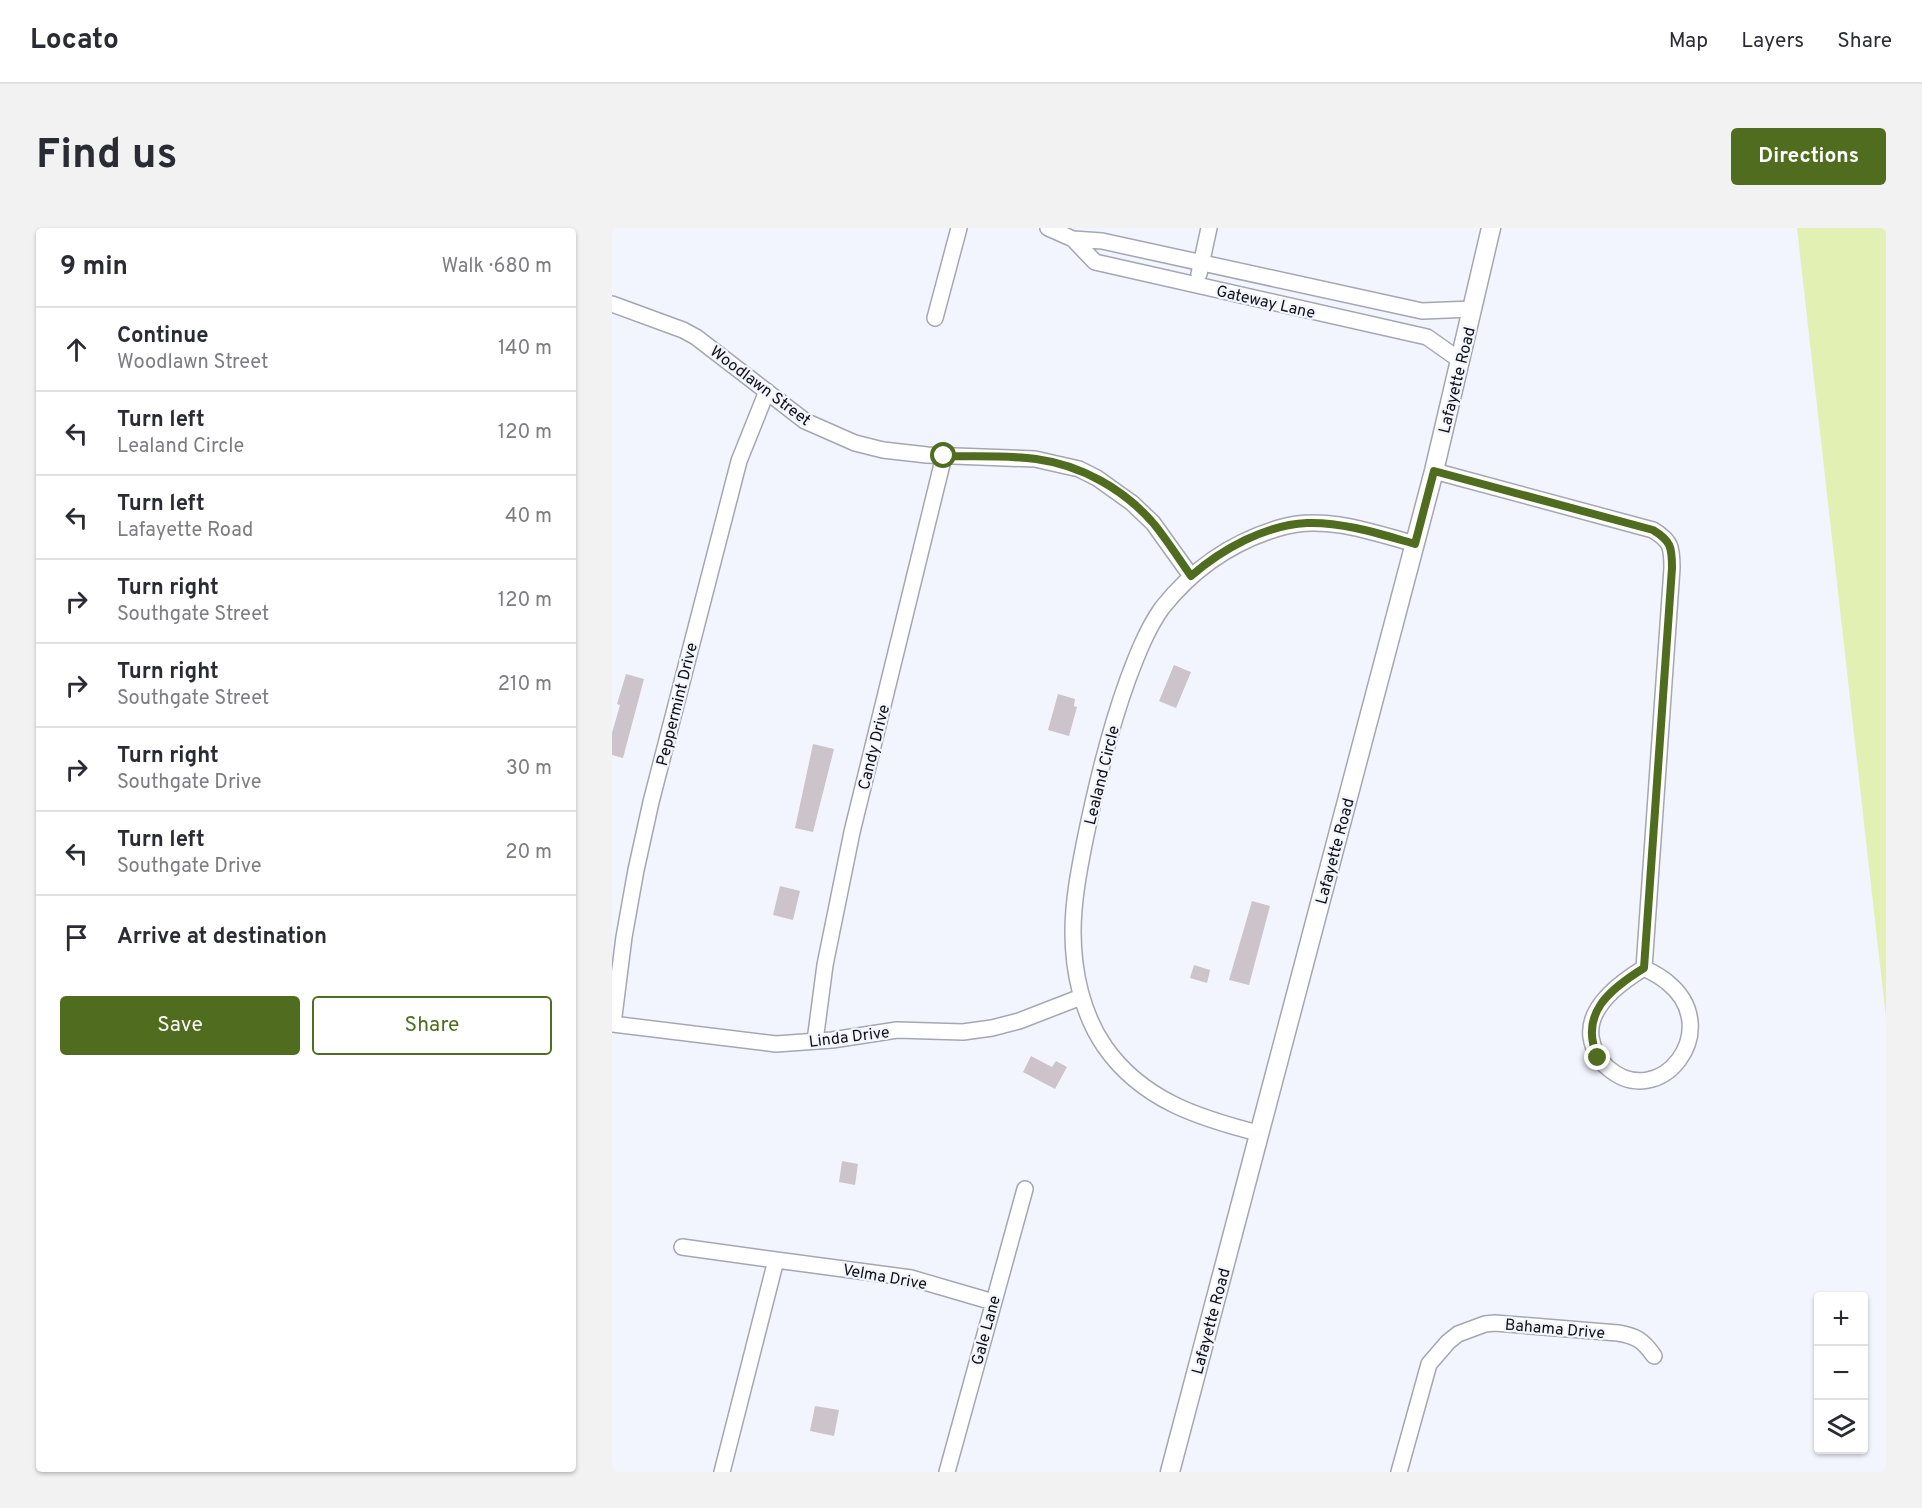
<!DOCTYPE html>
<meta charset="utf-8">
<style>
body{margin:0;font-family:Overpass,sans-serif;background:#f2f2f3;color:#2b2b33}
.controls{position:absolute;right:18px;bottom:18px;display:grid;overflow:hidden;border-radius:6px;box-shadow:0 2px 4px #0004}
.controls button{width:54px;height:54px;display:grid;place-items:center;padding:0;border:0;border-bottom:2px solid #e1e1e2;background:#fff;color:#2b2b33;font:30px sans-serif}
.stop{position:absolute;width:18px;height:18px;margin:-14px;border:4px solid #506c1f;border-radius:50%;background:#fff}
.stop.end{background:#506c1f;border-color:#fff;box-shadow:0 2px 6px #0008}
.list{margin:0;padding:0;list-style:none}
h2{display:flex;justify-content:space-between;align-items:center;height:78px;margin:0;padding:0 24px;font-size:26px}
h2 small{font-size:20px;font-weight:400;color:#7c7c81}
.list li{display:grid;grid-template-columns:39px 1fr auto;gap:18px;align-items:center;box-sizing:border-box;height:84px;padding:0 24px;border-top:2px solid #e1e1e2}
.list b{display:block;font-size:22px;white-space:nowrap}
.list p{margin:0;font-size:20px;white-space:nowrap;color:#7c7c81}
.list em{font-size:20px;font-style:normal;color:#7c7c81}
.actions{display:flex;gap:12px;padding:18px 24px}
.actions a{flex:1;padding:14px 0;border:2px solid #506c1f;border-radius:6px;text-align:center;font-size:21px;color:#506c1f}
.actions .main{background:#506c1f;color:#fff}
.icon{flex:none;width:33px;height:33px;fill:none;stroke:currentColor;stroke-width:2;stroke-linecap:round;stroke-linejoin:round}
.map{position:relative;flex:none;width:1274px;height:1244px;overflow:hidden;border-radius:6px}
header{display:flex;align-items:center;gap:36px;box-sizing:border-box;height:84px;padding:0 30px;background:#fff;border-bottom:2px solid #e1e1e2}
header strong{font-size:28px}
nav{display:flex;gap:33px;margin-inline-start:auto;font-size:21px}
.intro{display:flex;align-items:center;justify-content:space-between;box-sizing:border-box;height:144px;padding:0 36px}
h1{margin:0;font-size:42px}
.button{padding:15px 27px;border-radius:6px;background:#506c1f;color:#fff;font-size:21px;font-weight:700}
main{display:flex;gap:36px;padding:0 36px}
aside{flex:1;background:#fff;border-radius:6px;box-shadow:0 2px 4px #0004}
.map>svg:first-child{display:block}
.green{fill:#e3f0b3}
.building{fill:#cdc3ca}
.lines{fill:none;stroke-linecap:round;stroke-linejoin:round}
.minor-casing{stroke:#a4a7b2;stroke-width:18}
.major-casing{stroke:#a4a7b2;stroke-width:21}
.minor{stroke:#fff;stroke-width:15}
.major{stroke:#fff;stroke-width:18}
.route{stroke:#506c1f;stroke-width:8}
.labels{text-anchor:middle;stroke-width:4.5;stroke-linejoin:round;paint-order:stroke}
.street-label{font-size:16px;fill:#0d0e12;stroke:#f3f5fe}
</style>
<header>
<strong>Locato</strong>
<nav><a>Map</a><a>Layers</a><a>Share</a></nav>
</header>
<div class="intro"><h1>Find us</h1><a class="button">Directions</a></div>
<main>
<aside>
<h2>9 min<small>Walk · 680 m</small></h2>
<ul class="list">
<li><svg class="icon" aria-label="ahead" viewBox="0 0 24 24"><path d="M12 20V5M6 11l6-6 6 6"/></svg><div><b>Continue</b><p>Woodlawn Street</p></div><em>140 m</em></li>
<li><svg class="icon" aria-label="left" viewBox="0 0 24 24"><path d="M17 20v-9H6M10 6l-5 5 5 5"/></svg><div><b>Turn left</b><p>Lealand Circle</p></div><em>120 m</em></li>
<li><svg class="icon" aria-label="left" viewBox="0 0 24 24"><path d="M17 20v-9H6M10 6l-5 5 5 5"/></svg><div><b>Turn left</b><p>Lafayette Road</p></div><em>40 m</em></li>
<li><svg class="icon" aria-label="right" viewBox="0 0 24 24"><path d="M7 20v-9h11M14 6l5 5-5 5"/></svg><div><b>Turn right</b><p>Southgate Street</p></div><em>120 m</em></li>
<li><svg class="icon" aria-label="right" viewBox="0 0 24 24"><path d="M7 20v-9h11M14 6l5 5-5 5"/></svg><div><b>Turn right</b><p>Southgate Street</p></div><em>210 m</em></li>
<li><svg class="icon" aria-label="right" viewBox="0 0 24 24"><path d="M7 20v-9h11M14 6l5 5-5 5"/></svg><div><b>Turn right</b><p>Southgate Drive</p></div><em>30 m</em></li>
<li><svg class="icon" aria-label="left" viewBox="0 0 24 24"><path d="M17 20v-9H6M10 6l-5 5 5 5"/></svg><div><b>Turn left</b><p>Southgate Drive</p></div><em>20 m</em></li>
<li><svg class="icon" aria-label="arrive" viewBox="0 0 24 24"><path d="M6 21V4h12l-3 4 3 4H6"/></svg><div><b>Arrive at destination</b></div></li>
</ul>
<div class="actions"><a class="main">Save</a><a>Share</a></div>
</aside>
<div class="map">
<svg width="1274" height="1244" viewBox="0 0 1274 1244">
<rect width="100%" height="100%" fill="#f3f5fe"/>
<path class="green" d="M1185,0H1274V790Z"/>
<path class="building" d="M562,437L579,444L564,480L547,473Z
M14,446L32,451L11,530L0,527V505L8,477L5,476Z
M446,466L463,471L462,478L465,479L457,508L436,502Z
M201,516L222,521L201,604L183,600Z
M168,658L188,663L181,692L161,687Z
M640,673L658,678L637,757L617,752Z
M582,737L598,742L595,755L578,750Z
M419,828L440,839L444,833L455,839L443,861L411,844Z
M230,933L246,936L243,957L227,954Z
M203,1178L227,1182L222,1208L198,1203Z"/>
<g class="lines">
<g class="minor-casing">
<path id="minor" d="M436,0L461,11L490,13L810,83L861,81
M461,11L483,34L815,109L849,133
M587,46L597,0
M0,76L71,102L84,109L193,193L243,215L271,222L315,227L423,231L467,241L485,250L520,275L541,295L579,348
M323,90L347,0
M822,243L1041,302C1059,313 1060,319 1060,340L1032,740
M1032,740C1040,744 1048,748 1055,754C1114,801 1048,885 996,840C986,832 981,821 979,809C975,779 1009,754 1032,740Z
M0,796L164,816L220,812L285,802L351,804L380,800L407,793L469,769
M1,796L12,709L24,642L39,574L127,233L155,163
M203,813L213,737L240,604L332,228
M646,905C587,890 530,872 493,819C470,786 461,743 461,704C461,673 467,642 473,612C484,558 497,503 516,451C525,427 535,401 550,380C580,342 620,314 667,300C711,286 760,304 803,316
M70,1019L164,1032
M110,1244L164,1032L299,1050L381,1074
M335,1244L413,961
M787,1244L817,1136L836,1114L846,1106L873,1096L883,1095L1006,1105C1024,1108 1031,1112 1042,1128"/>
</g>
<g class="major-casing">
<path id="major" d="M558,1244L822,243L879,0"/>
</g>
<use href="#minor" class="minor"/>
<use href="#major" class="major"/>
</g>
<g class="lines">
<path class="route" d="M332,228C362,229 394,227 424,231C469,237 512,261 542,296C555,312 567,331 579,348C610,321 653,297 695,295C732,294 768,306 803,316L822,243L1041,302C1059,313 1060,319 1060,340L1032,740C998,761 966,786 986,830"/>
</g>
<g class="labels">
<g class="street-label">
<text transform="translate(654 73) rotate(13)" y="6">Gateway Lane</text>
<text transform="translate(844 152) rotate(-76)" y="6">Lafayette Road</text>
<text transform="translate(149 157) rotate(37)" y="6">Woodlawn Street</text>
<text transform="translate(64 476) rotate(-76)" y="6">Peppermint Drive</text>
<text transform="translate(261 519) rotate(-76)" y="6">Candy Drive</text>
<text transform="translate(489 547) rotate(-76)" y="6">Lealand Circle</text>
<text transform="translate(722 623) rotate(-75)" y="6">Lafayette Road</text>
<text transform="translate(237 808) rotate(-7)" y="6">Linda Drive</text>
<text transform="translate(273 1048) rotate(10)" y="6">Velma Drive</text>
<text transform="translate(598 1093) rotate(-75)" y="6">Lafayette Road</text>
<text transform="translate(943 1100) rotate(5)" y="6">Bahama Drive</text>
<text transform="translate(373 1102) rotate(-75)" y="6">Gale Lane</text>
</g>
</g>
</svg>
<div class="controls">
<button>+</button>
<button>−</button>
<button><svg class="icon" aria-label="layers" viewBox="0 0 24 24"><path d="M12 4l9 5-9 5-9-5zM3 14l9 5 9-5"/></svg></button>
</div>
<div class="stop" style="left:332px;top:228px"></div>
<div class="stop end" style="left:986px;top:830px"></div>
</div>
</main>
